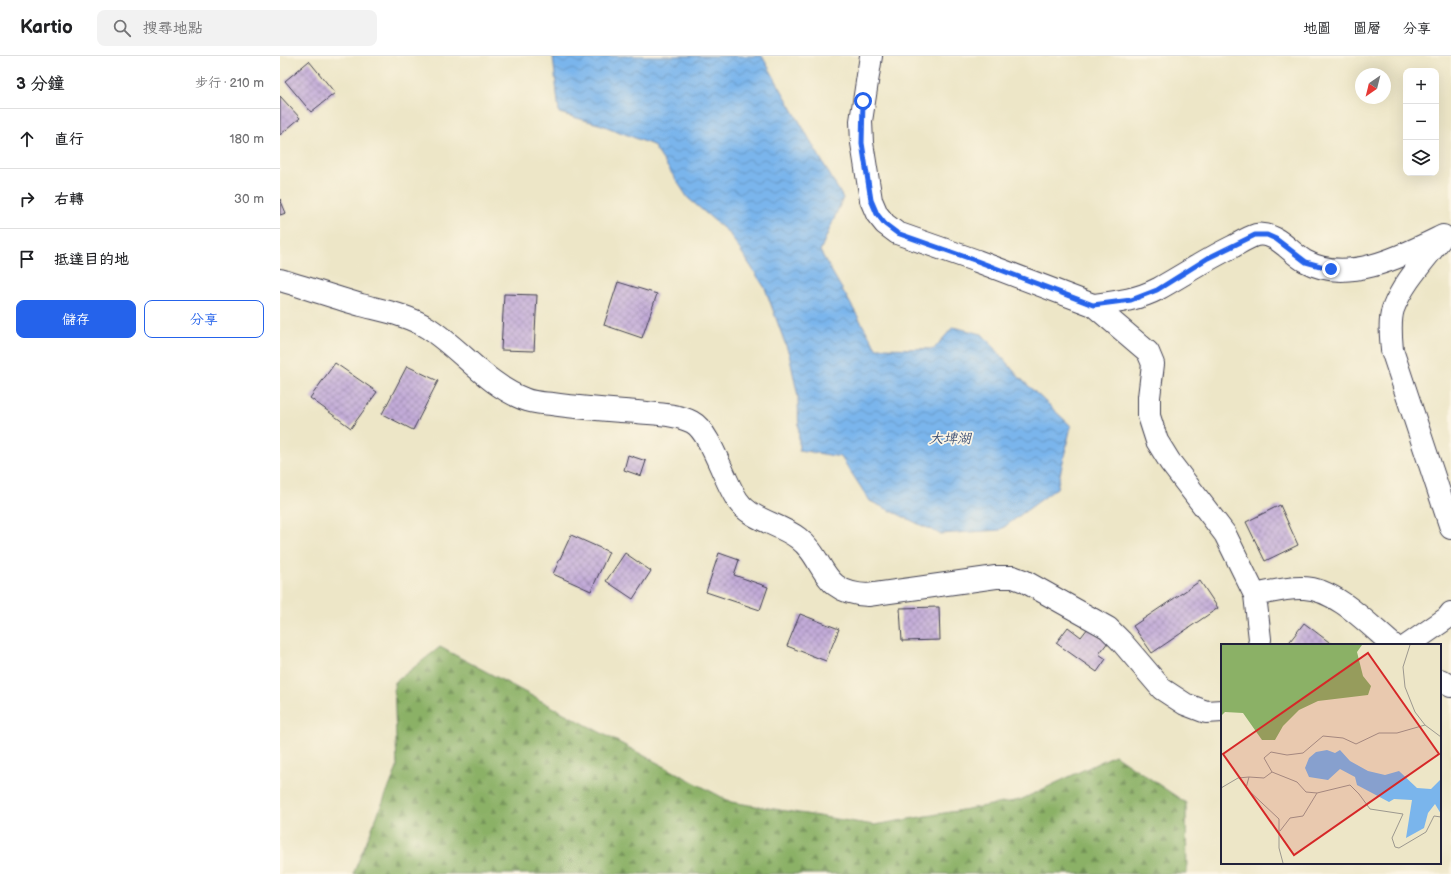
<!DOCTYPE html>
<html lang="zh-TW">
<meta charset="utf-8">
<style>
body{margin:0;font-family:"Balsamiq Sans","LXGW WenKai TC",sans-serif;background:#f2f2f2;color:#202124}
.controls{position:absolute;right:12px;top:12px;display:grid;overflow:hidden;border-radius:8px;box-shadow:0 4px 16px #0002}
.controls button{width:36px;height:36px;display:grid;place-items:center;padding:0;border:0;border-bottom:1px solid #e0e0e0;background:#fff;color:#202124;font:20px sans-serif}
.compass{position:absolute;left:1075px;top:12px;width:36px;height:36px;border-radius:50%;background:#fff;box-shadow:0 4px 16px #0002;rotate:215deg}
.stop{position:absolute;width:12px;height:12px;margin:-9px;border:3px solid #2563eb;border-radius:50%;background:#fff}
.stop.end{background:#2563eb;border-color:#fff;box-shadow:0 1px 4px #0008}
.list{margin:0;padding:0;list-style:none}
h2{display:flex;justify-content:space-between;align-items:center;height:52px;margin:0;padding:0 16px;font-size:17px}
h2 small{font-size:13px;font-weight:400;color:#757577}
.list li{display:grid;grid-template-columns:26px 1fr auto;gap:12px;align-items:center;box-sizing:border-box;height:60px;padding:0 16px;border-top:1px solid #e0e0e0}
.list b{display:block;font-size:15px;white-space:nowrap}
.list em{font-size:13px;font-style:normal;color:#757577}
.actions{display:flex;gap:8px;padding:12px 16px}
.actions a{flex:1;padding:9px 0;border:1px solid #2563eb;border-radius:8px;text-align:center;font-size:14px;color:#2563eb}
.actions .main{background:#2563eb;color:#fff}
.icon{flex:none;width:22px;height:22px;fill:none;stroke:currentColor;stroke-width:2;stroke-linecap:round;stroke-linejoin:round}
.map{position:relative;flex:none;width:1171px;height:818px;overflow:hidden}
header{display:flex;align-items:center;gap:24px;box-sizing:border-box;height:56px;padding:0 20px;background:#fff;border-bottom:1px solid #e0e0e0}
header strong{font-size:19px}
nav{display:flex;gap:22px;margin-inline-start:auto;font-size:14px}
.search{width:280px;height:36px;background:#f2f2f2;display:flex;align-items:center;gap:10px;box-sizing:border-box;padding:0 14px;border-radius:8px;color:#757577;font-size:15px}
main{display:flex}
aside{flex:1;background:#fff}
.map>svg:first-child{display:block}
.forest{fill:url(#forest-firs);stroke:#566a50}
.water{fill:url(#water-waves);stroke:#4e6c94}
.building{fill:url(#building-cross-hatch)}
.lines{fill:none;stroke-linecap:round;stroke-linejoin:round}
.minor-casing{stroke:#403f50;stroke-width:24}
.minor{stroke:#fff;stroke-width:22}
.route{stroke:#2563eb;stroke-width:5}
.labels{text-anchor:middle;stroke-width:3.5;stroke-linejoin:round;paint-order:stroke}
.water-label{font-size:14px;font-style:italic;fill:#415579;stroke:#fcf5e5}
.inset-road{fill:none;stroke:#9c988f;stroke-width:1}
.view{fill:#d62828;fill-opacity:0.15;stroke:#d62828;stroke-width:2}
.inset-edge{fill:none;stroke:#22223b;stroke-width:2}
</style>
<header>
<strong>Kartio</strong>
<div class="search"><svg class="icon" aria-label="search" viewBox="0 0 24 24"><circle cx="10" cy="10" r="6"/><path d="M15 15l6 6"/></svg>搜尋地點</div>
<nav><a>地圖</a><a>圖層</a><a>分享</a></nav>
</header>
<main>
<aside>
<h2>3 分鐘<small>步行 · 210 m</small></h2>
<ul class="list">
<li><svg class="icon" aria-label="ahead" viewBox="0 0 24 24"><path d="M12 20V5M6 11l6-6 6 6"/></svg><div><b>直行</b></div><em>180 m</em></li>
<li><svg class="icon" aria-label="right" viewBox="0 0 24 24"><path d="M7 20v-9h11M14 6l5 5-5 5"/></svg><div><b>右轉</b></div><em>30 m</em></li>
<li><svg class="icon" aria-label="arrive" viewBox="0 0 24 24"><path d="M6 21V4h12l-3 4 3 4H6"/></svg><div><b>抵達目的地</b></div></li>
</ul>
<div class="actions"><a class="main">儲存</a><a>分享</a></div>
</aside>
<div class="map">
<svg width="1171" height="818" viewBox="0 0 1171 818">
<defs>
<pattern id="forest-firs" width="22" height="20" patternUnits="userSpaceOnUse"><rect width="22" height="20" fill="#8bb166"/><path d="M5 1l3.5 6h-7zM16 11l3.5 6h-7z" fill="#719055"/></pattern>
<pattern id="water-waves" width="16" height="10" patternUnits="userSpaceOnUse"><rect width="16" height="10" fill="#7ab5ec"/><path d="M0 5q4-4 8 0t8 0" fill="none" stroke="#6493c0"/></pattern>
<pattern id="building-cross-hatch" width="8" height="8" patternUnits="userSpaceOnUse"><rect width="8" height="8" fill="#c2abd8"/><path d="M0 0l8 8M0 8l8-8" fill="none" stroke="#9d8bb0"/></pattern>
</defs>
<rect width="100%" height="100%" fill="#fcf5e5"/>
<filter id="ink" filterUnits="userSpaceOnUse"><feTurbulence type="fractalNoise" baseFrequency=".025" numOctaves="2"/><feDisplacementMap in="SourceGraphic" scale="8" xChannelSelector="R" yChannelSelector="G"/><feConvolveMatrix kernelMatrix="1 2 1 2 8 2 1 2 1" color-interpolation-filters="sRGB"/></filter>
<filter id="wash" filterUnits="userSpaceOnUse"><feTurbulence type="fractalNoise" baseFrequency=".012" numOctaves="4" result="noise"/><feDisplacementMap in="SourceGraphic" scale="16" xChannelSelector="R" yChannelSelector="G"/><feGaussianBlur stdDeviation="0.9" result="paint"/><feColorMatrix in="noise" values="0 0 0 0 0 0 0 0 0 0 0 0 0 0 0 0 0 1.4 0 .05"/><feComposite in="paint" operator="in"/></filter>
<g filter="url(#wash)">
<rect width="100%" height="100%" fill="#ede6c7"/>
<path class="forest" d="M160,591L451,746L594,769L740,744L835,699L906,747L907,818H73L117,712L114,627Z"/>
<path class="water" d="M273,0H482L563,142L540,195L596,292L654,293L673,271L702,278L738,320L791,370L777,432L720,474L660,478L590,445L561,401L519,394L518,341L509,298L485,232L449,177L408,142L373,89L322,69L279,57Z"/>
<g id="blocks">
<path class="building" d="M29,5L55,37L31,56L5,25Z
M0,40L20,62L0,79Z
M0,143L6,157L0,159Z
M338,226L377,238L362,282L324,269Z
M224,238L257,239L254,295L221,294Z
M55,307L97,336L71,372L30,342Z
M127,310L158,325L133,374L102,358Z
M348,399L366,405L361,420L344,414Z
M1000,449L1018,489L985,505L966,466Z
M291,479L329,496L311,535L273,518Z
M345,497L371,515L353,543L326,525Z
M439,497L459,504L454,519L488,531L480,554L426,536Z
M920,525L938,552L872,597L853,570Z
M659,551L660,584L622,585L620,552Z
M520,558L559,573L546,605L507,590Z
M1024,567L1053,589H1007Z
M788,571L801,581L808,572L828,586L819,598L826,603L817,616L776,587Z"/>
</g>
</g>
<g filter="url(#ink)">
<use href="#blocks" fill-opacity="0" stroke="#403f50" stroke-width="1"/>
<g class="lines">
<g class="minor-casing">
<path id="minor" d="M591,0L581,65L582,87L591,144L597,158L605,168L617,177L697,205L813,249L868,296L873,308L869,341V360L877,385L890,406L945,478L975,539L980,583L979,589
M1160,184C1143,206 1123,227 1113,253C1109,266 1111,281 1112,294L1171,472
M0,224C27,232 54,241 81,249C104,255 128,259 148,272C182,294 206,328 244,343C253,347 263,347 272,348C300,352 329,354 357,356C375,358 396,358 412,366C431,376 444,426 458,445C471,464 500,468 518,482C547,504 539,537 588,539L716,521H733L744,525L828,572L841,585L882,633L905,648L926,656L942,655
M813,249C836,246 857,244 878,233C903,219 927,203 954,190C961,186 969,181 976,179C996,175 1009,196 1025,205C1068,229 1124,199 1163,180
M975,539C991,536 1007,531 1024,532C1056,533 1089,569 1113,589
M1128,589L1167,562L1171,557
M1160,624L1171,630"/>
</g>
<use href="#minor" class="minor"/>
</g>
</g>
<g class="lines" filter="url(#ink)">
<path class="route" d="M583,45L582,87L591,144L597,158L605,168L617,177L697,205L813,249L851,244L877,234L928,202L975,179H987L996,183L1026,206L1051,213"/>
</g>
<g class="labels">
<g class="water-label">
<text x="670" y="387">大埤湖</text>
</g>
</g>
<g transform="translate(941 588)">
<rect width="220" height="220" fill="#ede6c7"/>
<path d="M0,1H141L136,8L142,32L150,42L147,51L97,57L78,66L62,82L54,96H41L22,69L4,68L0,72Z" fill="#8bb166"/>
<path d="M106,106L114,109L119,106L129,117L147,127L164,131L178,127L196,144L210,145L220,135V170L214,160L207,169L203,184L185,194L191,156L173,155L168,158L136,141L134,133L119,125L107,136L88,133L84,124L88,114L95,108Z" fill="#7ab5ec"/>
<path class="inset-road" d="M189,1L182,23L184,43L194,68L204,81M220,93L204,81L176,89H158L135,100L122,94L102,92L82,109L66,111L50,108L43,114L51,128L76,138L85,148L96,149L129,141L138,150L149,165L182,170L171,194L174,203L178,204L205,188L213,172L220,173M51,128L43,134L28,133L25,144L58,175V204L62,219M0,144L17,134L28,133M59,187L69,174L82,172L96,149"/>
<path class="view" d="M147,9L218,110L73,211L2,110Z"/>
<rect width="220" height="220" class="inset-edge"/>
</g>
</svg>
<div class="controls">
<button>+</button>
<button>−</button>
<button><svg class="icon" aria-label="layers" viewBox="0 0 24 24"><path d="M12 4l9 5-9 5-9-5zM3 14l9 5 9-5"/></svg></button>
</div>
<svg class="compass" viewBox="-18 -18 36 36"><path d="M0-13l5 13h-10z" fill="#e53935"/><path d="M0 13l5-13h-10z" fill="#757577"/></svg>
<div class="stop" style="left:583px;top:45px"></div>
<div class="stop end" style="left:1051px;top:213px"></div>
</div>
</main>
